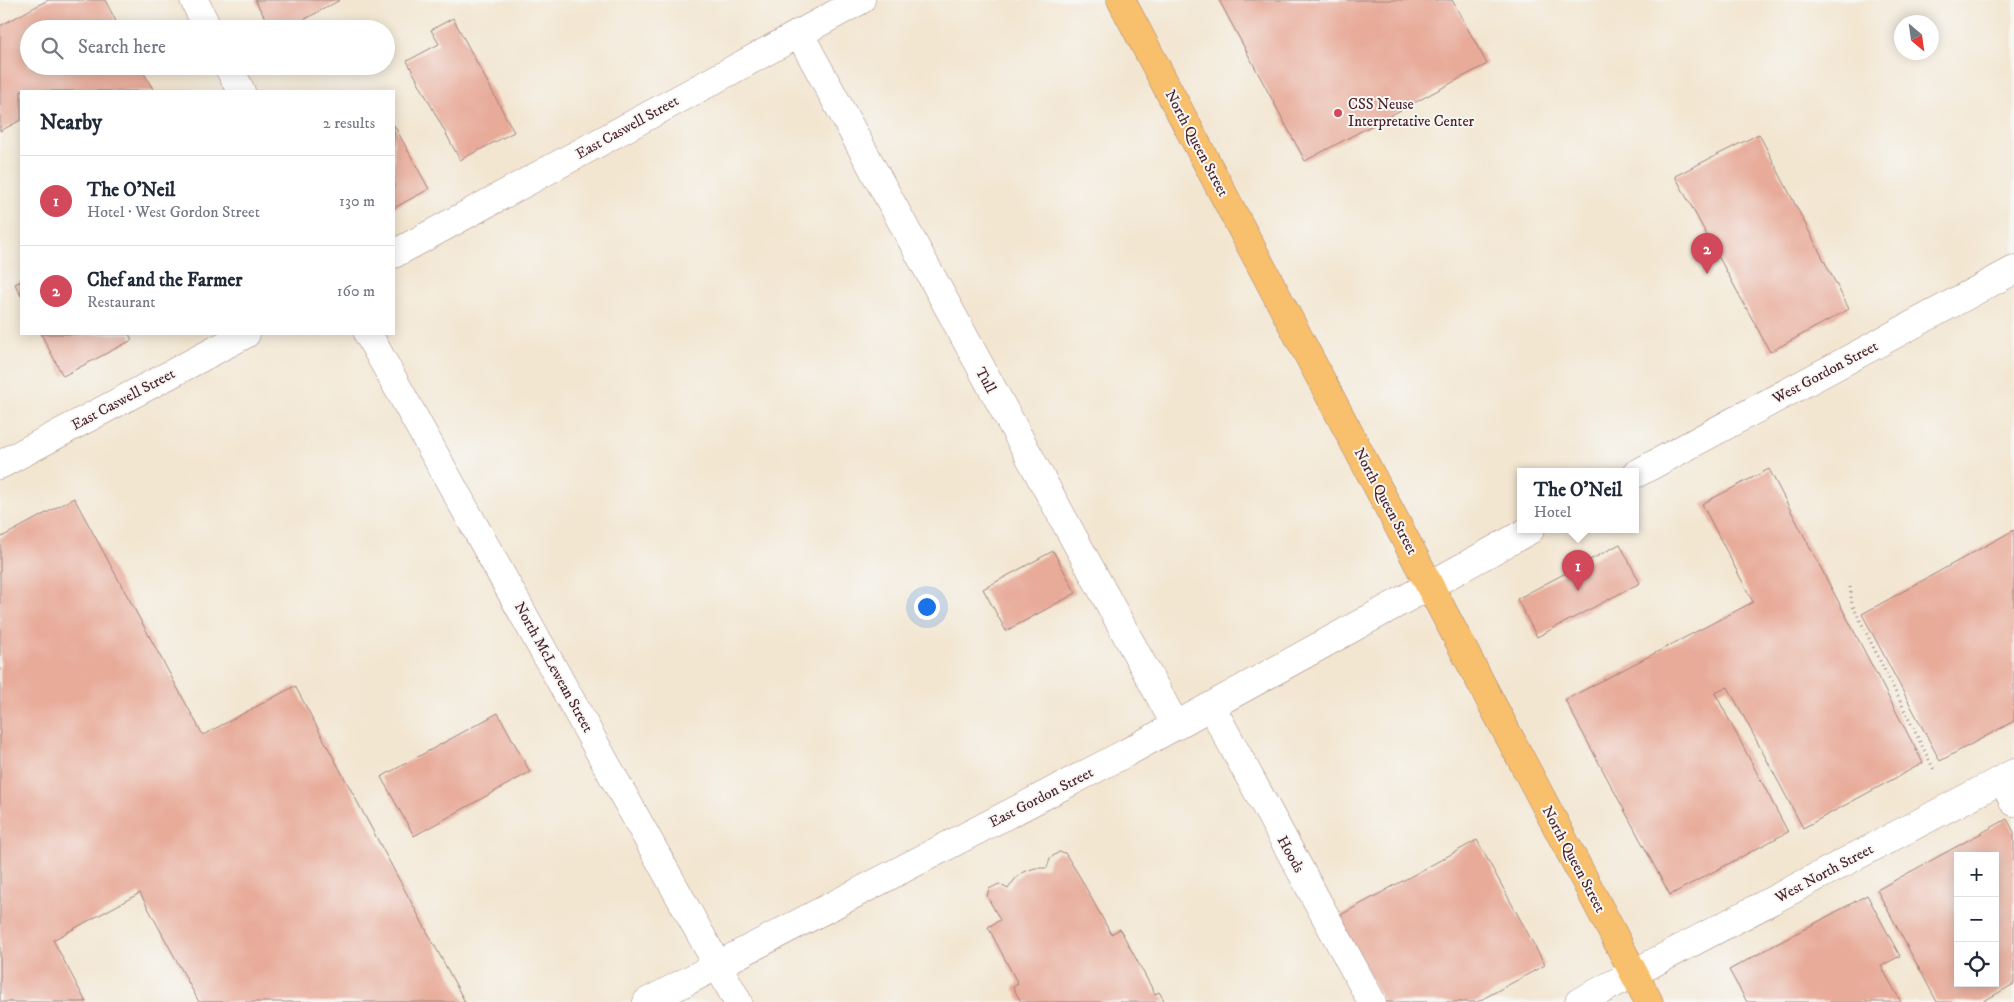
<!DOCTYPE html>
<meta charset="utf-8">
<style>
body{margin:0;font-family:"IM FELL DW Pica",serif;background:#f2f2f3;color:#1f2937}
.controls{position:absolute;right:15px;bottom:15px;display:grid;overflow:hidden;border-radius:0px;box-shadow:0 2px 12px #0003}
.controls button{width:45px;height:45px;display:grid;place-items:center;padding:0;border:0;border-bottom:1px solid #e0e1e3;background:#fff;color:#1f2937;font:25px sans-serif}
.compass{position:absolute;left:1894px;top:15px;width:45px;height:45px;border-radius:50%;background:#fff;box-shadow:0 2px 12px #0003;rotate:151deg}
.you{position:absolute;left:926px;top:606px;width:18px;height:18px;margin:-12px;border:4px solid #fff;border-radius:50%;background:#1a73e8;box-shadow:0 0 0 8px #1a73e833}
.badge{display:grid;place-items:center;width:32px;height:32px;border-radius:50%;background:#d1495b;color:#fff;font-size:16px;font-weight:700}
.pin{position:absolute;translate:-50% -41px;filter:drop-shadow(0 1px 2px #0008)}
.pin::after{content:'';position:absolute;top:26px;width:18px;height:15px;background:inherit;clip-path:polygon(0 0,100% 0,50% 100%)}
.popup{position:absolute;left:1517px;top:468px;width:122px;height:65px;box-sizing:border-box;display:grid;place-content:center;border-radius:0px;background:#fff;filter:drop-shadow(0 1px 4px #0005);font-size:16px;white-space:nowrap;color:#747a83}
.popup b{font-size:19px;color:#1f2937}
.popup::after{content:'';position:absolute;left:50%;top:100%;margin-left:-10px;border:10px solid transparent;border-top-color:#fff}
.list{margin:0;padding:0;list-style:none}
h2{display:flex;justify-content:space-between;align-items:center;height:65px;margin:0;padding:0 20px;font-size:21px}
h2 small{font-size:16px;font-weight:400;color:#747a83}
.list li{display:grid;grid-template-columns:32px 1fr auto;gap:15px;align-items:center;box-sizing:border-box;height:90px;padding:0 20px;border-top:1px solid #e0e1e3}
.list b{display:block;font-size:19px;white-space:nowrap}
.list p{margin:0;font-size:16px;white-space:nowrap;color:#747a83}
.list em{font-size:16px;font-style:normal;color:#747a83}
.icon{flex:none;width:28px;height:28px;fill:none;stroke:currentColor;stroke-width:2;stroke-linecap:round;stroke-linejoin:round}
.map{position:relative;flex:none;width:2014px;height:1002px;overflow:hidden}
.search{position:absolute;background:#fff;box-shadow:0 2px 12px #0003;left:20px;top:20px;width:375px;height:55px;display:flex;align-items:center;gap:12px;box-sizing:border-box;padding:0 18px;border-radius:28px;color:#747a83;font-size:19px}
.panel{position:absolute;background:#fff;box-shadow:0 2px 12px #0003;left:20px;top:90px;width:375px;height:245px;border-radius:0px}
.map>svg:first-child{display:block}
.building{fill:#e8ab9a;fill-rule:evenodd}
.lines{fill:none;stroke-linecap:round;stroke-linejoin:round}
.minor-casing{stroke:#9e827e;stroke-width:29}
.major-casing{stroke:#9e827e;stroke-width:29}
.path{stroke:#9e827e;stroke-width:3;stroke-dasharray:1 4;stroke-linecap:butt}
.minor{stroke:#fff;stroke-width:28}
.major{stroke:#f8bf6c;stroke-width:28}
.poi-dot{fill:#d1495b;stroke:#f6f6f2;stroke-width:2}
.labels{text-anchor:middle;stroke-width:4;stroke-linejoin:round;paint-order:stroke}
.poi-label{font-size:15px;fill:#4a1f2b;stroke:#f6f6f2;text-anchor:start}
.street-label{font-size:15px;fill:#4a1f2b;stroke:#f6f6f2}
</style>
<div class="map">
<svg width="2014" height="1002" viewBox="0 0 2014 1002">
<rect width="100%" height="100%" fill="#f6f6f2"/>
<filter id="ink" filterUnits="userSpaceOnUse"><feTurbulence type="fractalNoise" baseFrequency=".02" numOctaves="2"/><feDisplacementMap in="SourceGraphic" scale="10" xChannelSelector="R" yChannelSelector="G"/><feConvolveMatrix kernelMatrix="1 2 1 2 8 2 1 2 1" color-interpolation-filters="sRGB"/></filter>
<filter id="wash" filterUnits="userSpaceOnUse"><feTurbulence type="fractalNoise" baseFrequency=".0096" numOctaves="4" result="noise"/><feDisplacementMap in="SourceGraphic" scale="20" xChannelSelector="R" yChannelSelector="G"/><feGaussianBlur stdDeviation="1.12" result="paint"/><feColorMatrix in="noise" values="0 0 0 0 0 0 0 0 0 0 0 0 0 0 0 0 0 1.4 0 .05"/><feComposite in="paint" operator="in"/></filter>
<g filter="url(#wash)">
<rect width="100%" height="100%" fill="#f3e6d1"/>
<g id="blocks">
<path class="building" d="M48,0H105L120,29H29V66H140L154,91H21V120L0,131V26Z
M255,0H340L287,29H271Z
M1219,0H1452L1487,64L1305,161Z
M453,18L514,132L460,160L407,61L439,44L431,30Z
M394,125L429,189L394,208Z
M1759,134L1849,309L1770,352L1675,176Z
M21,281V296L15,284Z
M41,334H129L132,340L63,376Z
M1769,469L1923,763L1803,828L1728,687L1715,693L1788,832L1670,895L1565,700L1753,602L1702,504Z
M74,498L203,735L295,686L465,1002H199L140,893L53,940L86,1002H0V538Z
M2014,530V721L1940,761L1862,614Z
M1620,544L1640,583L1537,637L1517,599Z
M1053,551L1076,593L1006,631L983,589Z
M498,713L530,772L414,836L381,777Z
M2007,819L2014,832V984L1982,1002H1937L1877,890ZM1958,856H1995V983H1958Z
M1477,840L1545,965L1477,1002H1384L1337,917Z
M1059,852L1065,853L1080,877L1111,934L1120,929L1155,994L1159,992L1165,1002H1021L1013,987L1018,984L988,927L1000,920L987,896L989,889L999,884L1008,889L1015,879L1024,872L1035,868H1047L1050,858Z
M1867,895L1900,956L1881,966L1901,1002H1747L1729,970Z"/>
</g>
</g>
<g filter="url(#ink)">
<use href="#blocks" fill-opacity="0" stroke="#9e827e" stroke-width="1"/>
<g class="lines">
<g class="minor-casing">
<path id="minor" d="M194,0L208,29
M799,33L1176,726
M228,66L241,91
M394,254L861,0
M368,334L738,1002
M0,465L246,334
M1636,474L2014,270
M1211,706L1372,1002
M2002,779L2014,802
M647,1002L1126,753L1530,530
M1579,1002L2014,773"/>
</g>
<g class="major-casing">
<path id="major" d="M1121,0L1649,1002"/>
</g>
<path class="path" d="M1850,587L1852,604L1935,772"/>
<use href="#minor" class="minor"/>
<use href="#major" class="major"/>
</g>
</g>
<circle class="poi-dot" cx="1338" cy="113" r="5"/>
<g class="labels">
<g class="poi-label">
<text x="1348" y="109">CSS Neuse<tspan x="1348" dy="17">Interpretative Center</tspan></text>
</g>
<g class="street-label">
<text transform="translate(627 127) rotate(-29)" y="5">East Caswell Street</text>
<text transform="translate(1197 143) rotate(62)" y="5">North Queen Street</text>
<text transform="translate(1825 372) rotate(-28)" y="5">West Gordon Street</text>
<text transform="translate(986 380) rotate(62)" y="5">Tull</text>
<text transform="translate(123 399) rotate(-28)" y="5">East Caswell Street</text>
<text transform="translate(1386 501) rotate(62)" y="5">North Queen Street</text>
<text transform="translate(554 667) rotate(61)" y="5">North McLewean Street</text>
<text transform="translate(1041 797) rotate(-27)" y="5">East Gordon Street</text>
<text transform="translate(1291 854) rotate(61)" y="5">Hoods</text>
<text transform="translate(1574 859) rotate(62)" y="5">North Queen Street</text>
<text transform="translate(1824 873) rotate(-28)" y="5">West North Street</text>
</g>
</g>
</svg>
<div class="controls">
<button>+</button>
<button>−</button>
<button><svg class="icon" aria-label="locate" viewBox="0 0 24 24"><circle cx="12" cy="12" r="6"/><path d="M12 2v4M12 18v4M2 12h4M18 12h4"/></svg></button>
</div>
<svg class="compass" viewBox="-18 -18 36 36"><path d="M0-13l5 13h-10z" fill="#e53935"/><path d="M0 13l5-13h-10z" fill="#747a83"/></svg>
<div class="you"></div>
<div class="pin badge" style="left:1578px;top:591px">1</div>
<div class="popup"><b>The O'Neil</b>Hotel</div>
<div class="pin badge" style="left:1707px;top:274px">2</div>
<div class="search"><svg class="icon" aria-label="search" viewBox="0 0 24 24"><circle cx="10" cy="10" r="6"/><path d="M15 15l6 6"/></svg>Search here</div>
<section class="panel">
<h2>Nearby<small>2 results</small></h2>
<ul class="list">
<li><span class="badge">1</span><div><b>The O'Neil</b><p>Hotel · West Gordon Street</p></div><em>130 m</em></li>
<li><span class="badge">2</span><div><b>Chef and the Farmer</b><p>Restaurant</p></div><em>160 m</em></li>
</ul>
</section>
</div>
